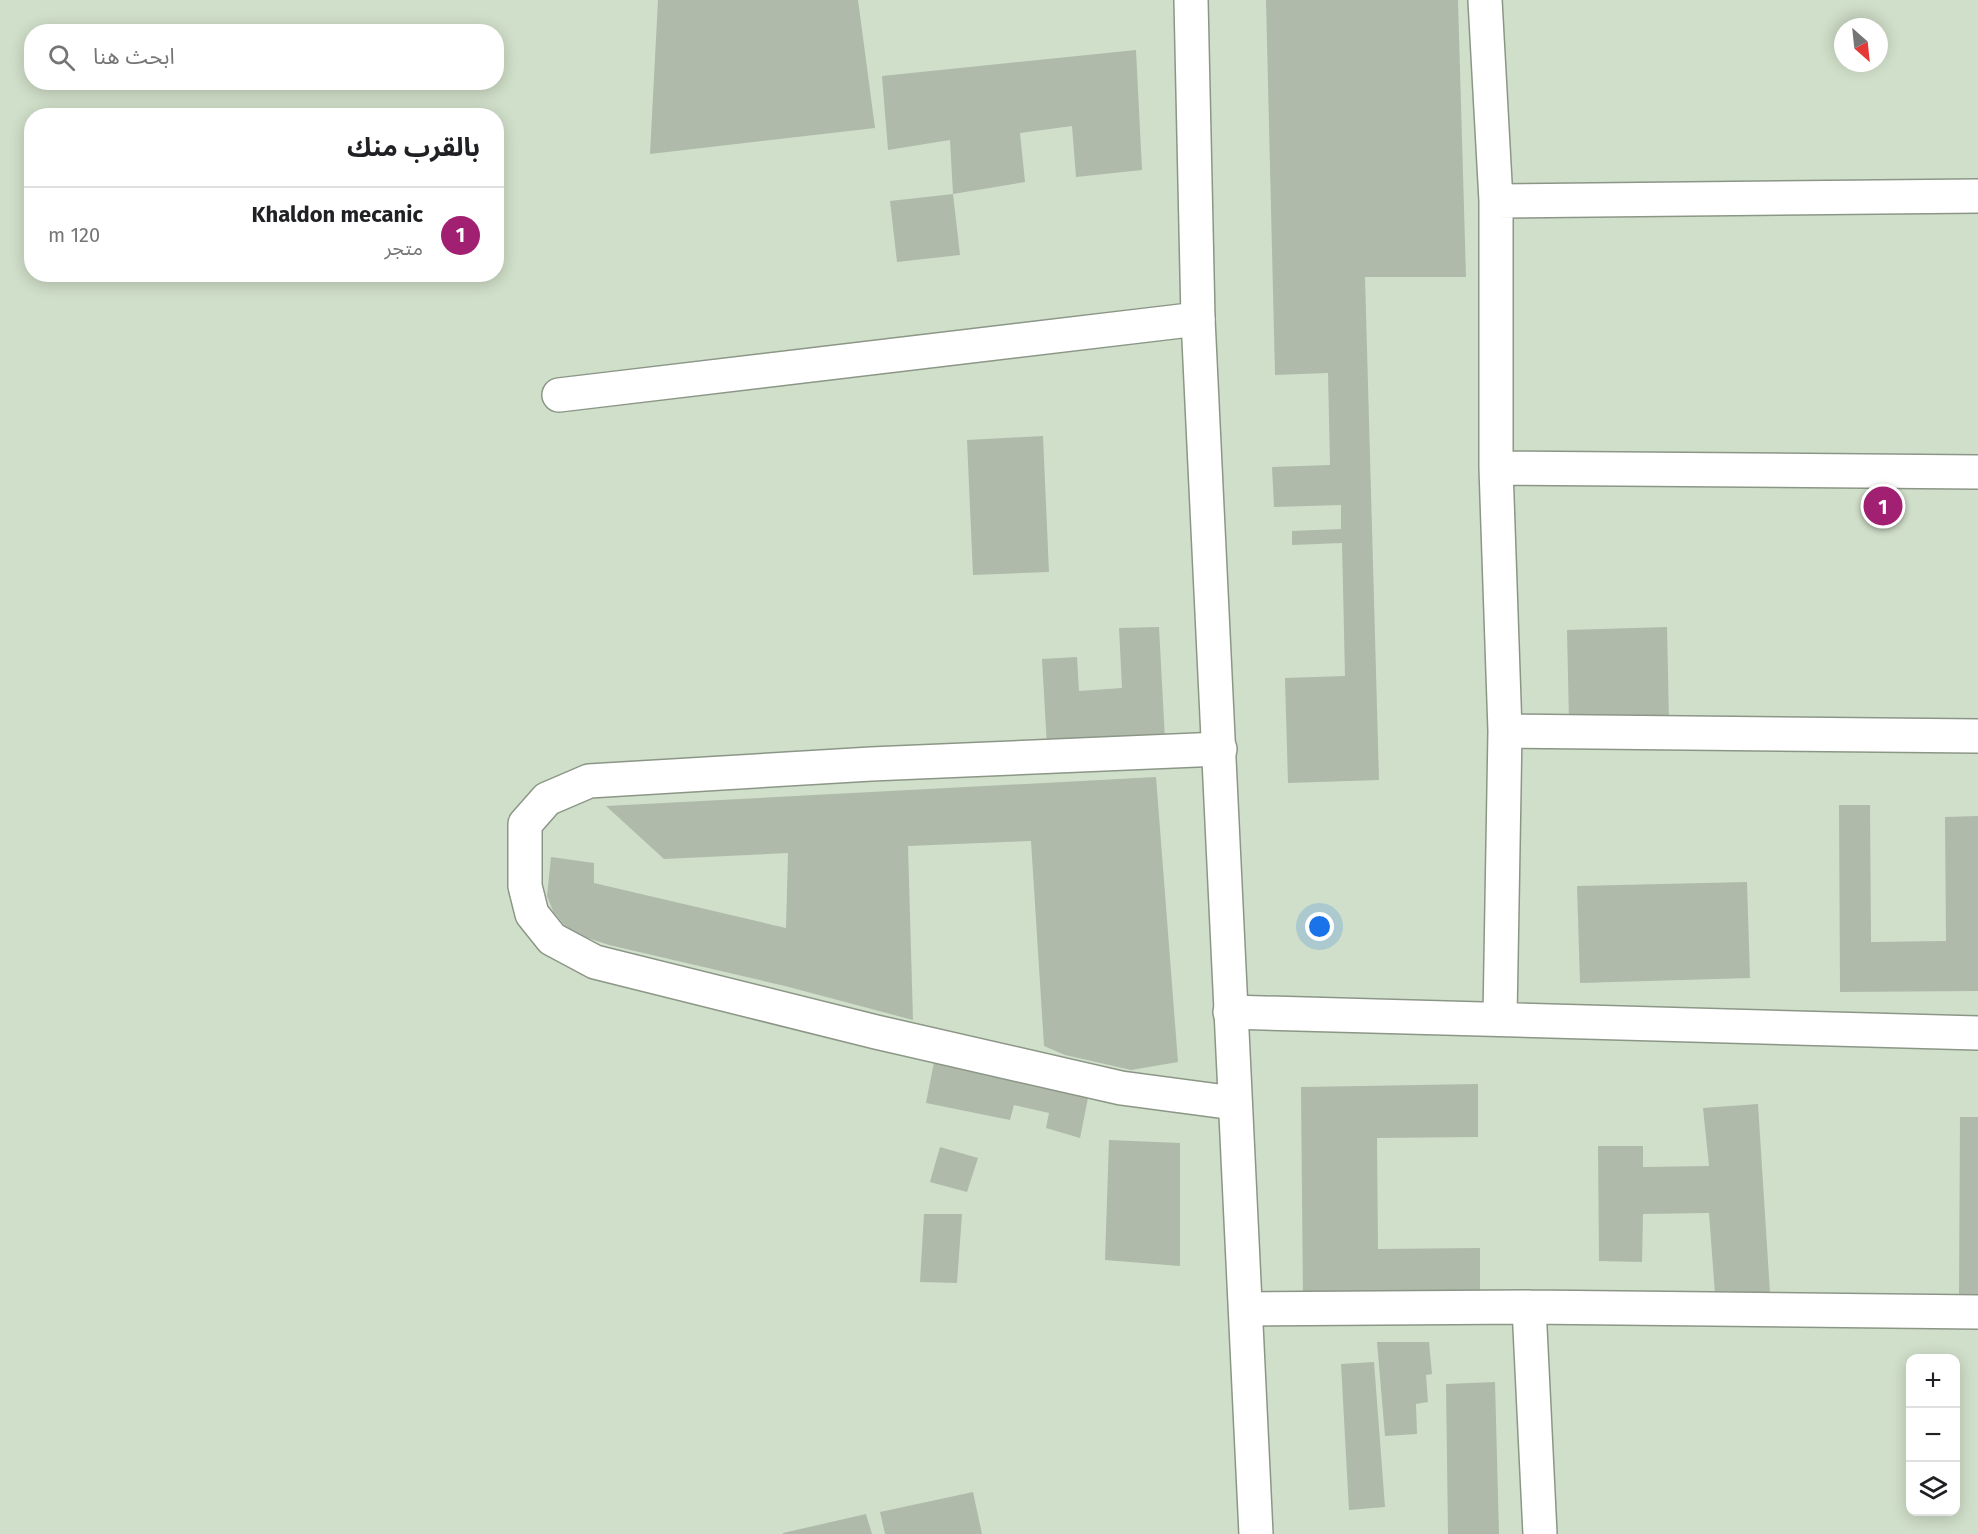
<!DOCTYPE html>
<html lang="ar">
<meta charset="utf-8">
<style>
body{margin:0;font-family:"Fira Sans","Noto Sans Arabic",sans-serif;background:#f6f6f6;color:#202124;direction:rtl}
.controls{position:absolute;right:18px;bottom:18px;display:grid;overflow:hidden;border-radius:12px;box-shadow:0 3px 15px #0003}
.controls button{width:54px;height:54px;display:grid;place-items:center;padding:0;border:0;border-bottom:2px solid #e0e0e0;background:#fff;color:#202124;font:30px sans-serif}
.compass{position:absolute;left:1834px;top:18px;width:54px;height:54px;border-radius:50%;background:#fff;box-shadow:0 3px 15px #0003;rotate:153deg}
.you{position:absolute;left:1320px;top:927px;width:21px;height:21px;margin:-15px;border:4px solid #fff;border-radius:50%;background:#1a73e8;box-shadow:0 0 0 9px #1a73e833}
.badge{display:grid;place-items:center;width:39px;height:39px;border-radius:50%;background:#a12071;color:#fff;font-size:20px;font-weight:700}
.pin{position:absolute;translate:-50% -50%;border:3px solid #fff;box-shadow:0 2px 6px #0006}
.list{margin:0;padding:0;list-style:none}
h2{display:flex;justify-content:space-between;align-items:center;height:78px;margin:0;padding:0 24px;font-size:26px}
h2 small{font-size:20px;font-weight:400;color:#757577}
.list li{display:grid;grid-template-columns:39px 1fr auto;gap:18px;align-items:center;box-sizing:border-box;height:96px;padding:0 24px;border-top:2px solid #e0e0e0}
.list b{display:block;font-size:22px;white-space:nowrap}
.list p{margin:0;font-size:20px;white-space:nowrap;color:#757577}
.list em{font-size:20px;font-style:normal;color:#757577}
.icon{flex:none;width:33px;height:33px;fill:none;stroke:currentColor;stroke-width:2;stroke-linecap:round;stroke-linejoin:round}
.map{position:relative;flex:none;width:1978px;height:1534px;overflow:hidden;direction:ltr}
.search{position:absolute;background:#fff;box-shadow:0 3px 15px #0003;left:24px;top:24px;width:480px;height:66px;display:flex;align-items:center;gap:15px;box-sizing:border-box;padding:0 21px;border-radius:24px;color:#757577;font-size:22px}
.panel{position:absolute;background:#fff;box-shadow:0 3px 15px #0003;left:24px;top:108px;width:480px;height:174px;border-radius:24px;direction:rtl}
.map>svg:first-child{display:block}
.built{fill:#d0dfc9;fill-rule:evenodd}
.building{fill:#afbaab}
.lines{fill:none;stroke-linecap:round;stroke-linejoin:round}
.minor-casing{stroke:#8c9687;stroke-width:36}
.primary-casing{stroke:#8c9687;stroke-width:36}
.minor{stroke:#fff;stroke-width:33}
.primary{stroke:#fff;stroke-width:33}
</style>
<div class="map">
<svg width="1978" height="1534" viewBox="0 0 1978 1534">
<rect width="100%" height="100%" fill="#dee8d9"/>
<path class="built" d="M0,0H1978V1534H0ZM1843,27H1879V63H1843ZM32,32H496V82H32ZM32,116H496V274H32ZM1910,1358H1956V1512H1910Z"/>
<path class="building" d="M658,0H858L875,128L650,154Z
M1266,0H1458L1466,277H1365L1379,780L1288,783L1285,678L1345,676L1342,543L1292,545V531L1341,529V505L1274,507L1272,467L1330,465L1328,373L1275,375Z
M1136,50L1142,170L1076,177L1072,126L1020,133L1025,182L953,194L950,140L888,150L882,76Z
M953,194L960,255L897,262L890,201Z
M1043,436L1049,572L973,575L967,440Z
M1159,627L1165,740L1047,747L1042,659L1077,657L1079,691L1122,688L1119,628Z
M1667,627L1669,721L1569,723L1567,630Z
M1156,777L1178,1062L1131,1070L1065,1055L1044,1046L1031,841L908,846L913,1020L785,986L609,945L570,932L553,911L547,896L551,857L594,863V883L786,928L788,853L664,859L606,806Z
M1839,805H1870L1871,942L1946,941L1945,817L1978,816V991L1840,992Z
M1747,882L1750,978L1580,983L1577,886Z
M934,1062L1088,1098L1080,1138L1046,1128L1049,1113L1014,1105L1010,1120L926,1103Z
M1478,1084V1137L1377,1138L1378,1249L1480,1248V1299L1303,1301L1301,1087Z
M1758,1104L1770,1293L1715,1294L1709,1213L1643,1214L1642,1262L1599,1261L1598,1146H1643V1167L1709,1166L1703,1108Z
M1960,1117H1978V1295H1959Z
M1109,1140L1180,1143V1266L1105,1260Z
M940,1147L978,1158L967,1192L930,1182Z
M924,1214H962L957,1283L920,1282Z
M1377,1342H1429L1432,1374L1426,1375L1428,1402L1416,1404L1417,1434L1385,1436Z
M1374,1362L1385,1507L1349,1510L1341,1364Z
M1495,1382L1499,1534H1448L1446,1384Z
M973,1492L982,1534H885L880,1512Z
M866,1514L872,1534H783V1533Z"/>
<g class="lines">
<g class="minor-casing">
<path id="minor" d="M1485,0L1496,201V468L1505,731L1500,1018
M1496,201L1978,196
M559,395L1198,319
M1496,468L1978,472
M1505,731L1978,736
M1220,749L871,764L589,781L547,799L525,824V886L532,914L552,939L595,962L876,1032L1121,1088L1234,1103
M1230,1012L1978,1033
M1529,1307L1540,1534
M1246,1309L1529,1307L1978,1312"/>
</g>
<g class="primary-casing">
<path id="primary" d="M1191,0L1198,319L1256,1534"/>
</g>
<use href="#minor" class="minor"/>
<use href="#primary" class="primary"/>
</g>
</svg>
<div class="controls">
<button>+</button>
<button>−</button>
<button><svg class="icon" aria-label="layers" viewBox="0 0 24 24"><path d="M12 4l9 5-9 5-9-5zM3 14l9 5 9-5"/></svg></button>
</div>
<svg class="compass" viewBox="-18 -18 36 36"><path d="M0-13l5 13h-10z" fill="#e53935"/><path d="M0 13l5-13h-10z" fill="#757577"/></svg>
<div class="you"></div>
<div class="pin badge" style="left:1883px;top:506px">1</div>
<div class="search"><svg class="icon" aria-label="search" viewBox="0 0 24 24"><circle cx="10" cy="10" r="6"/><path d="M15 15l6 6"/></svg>ابحث هنا</div>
<section class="panel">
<h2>بالقرب منك<small></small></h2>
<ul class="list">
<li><span class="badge">1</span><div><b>Khaldon mecanic</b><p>متجر</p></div><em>120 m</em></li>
</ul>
</section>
</div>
